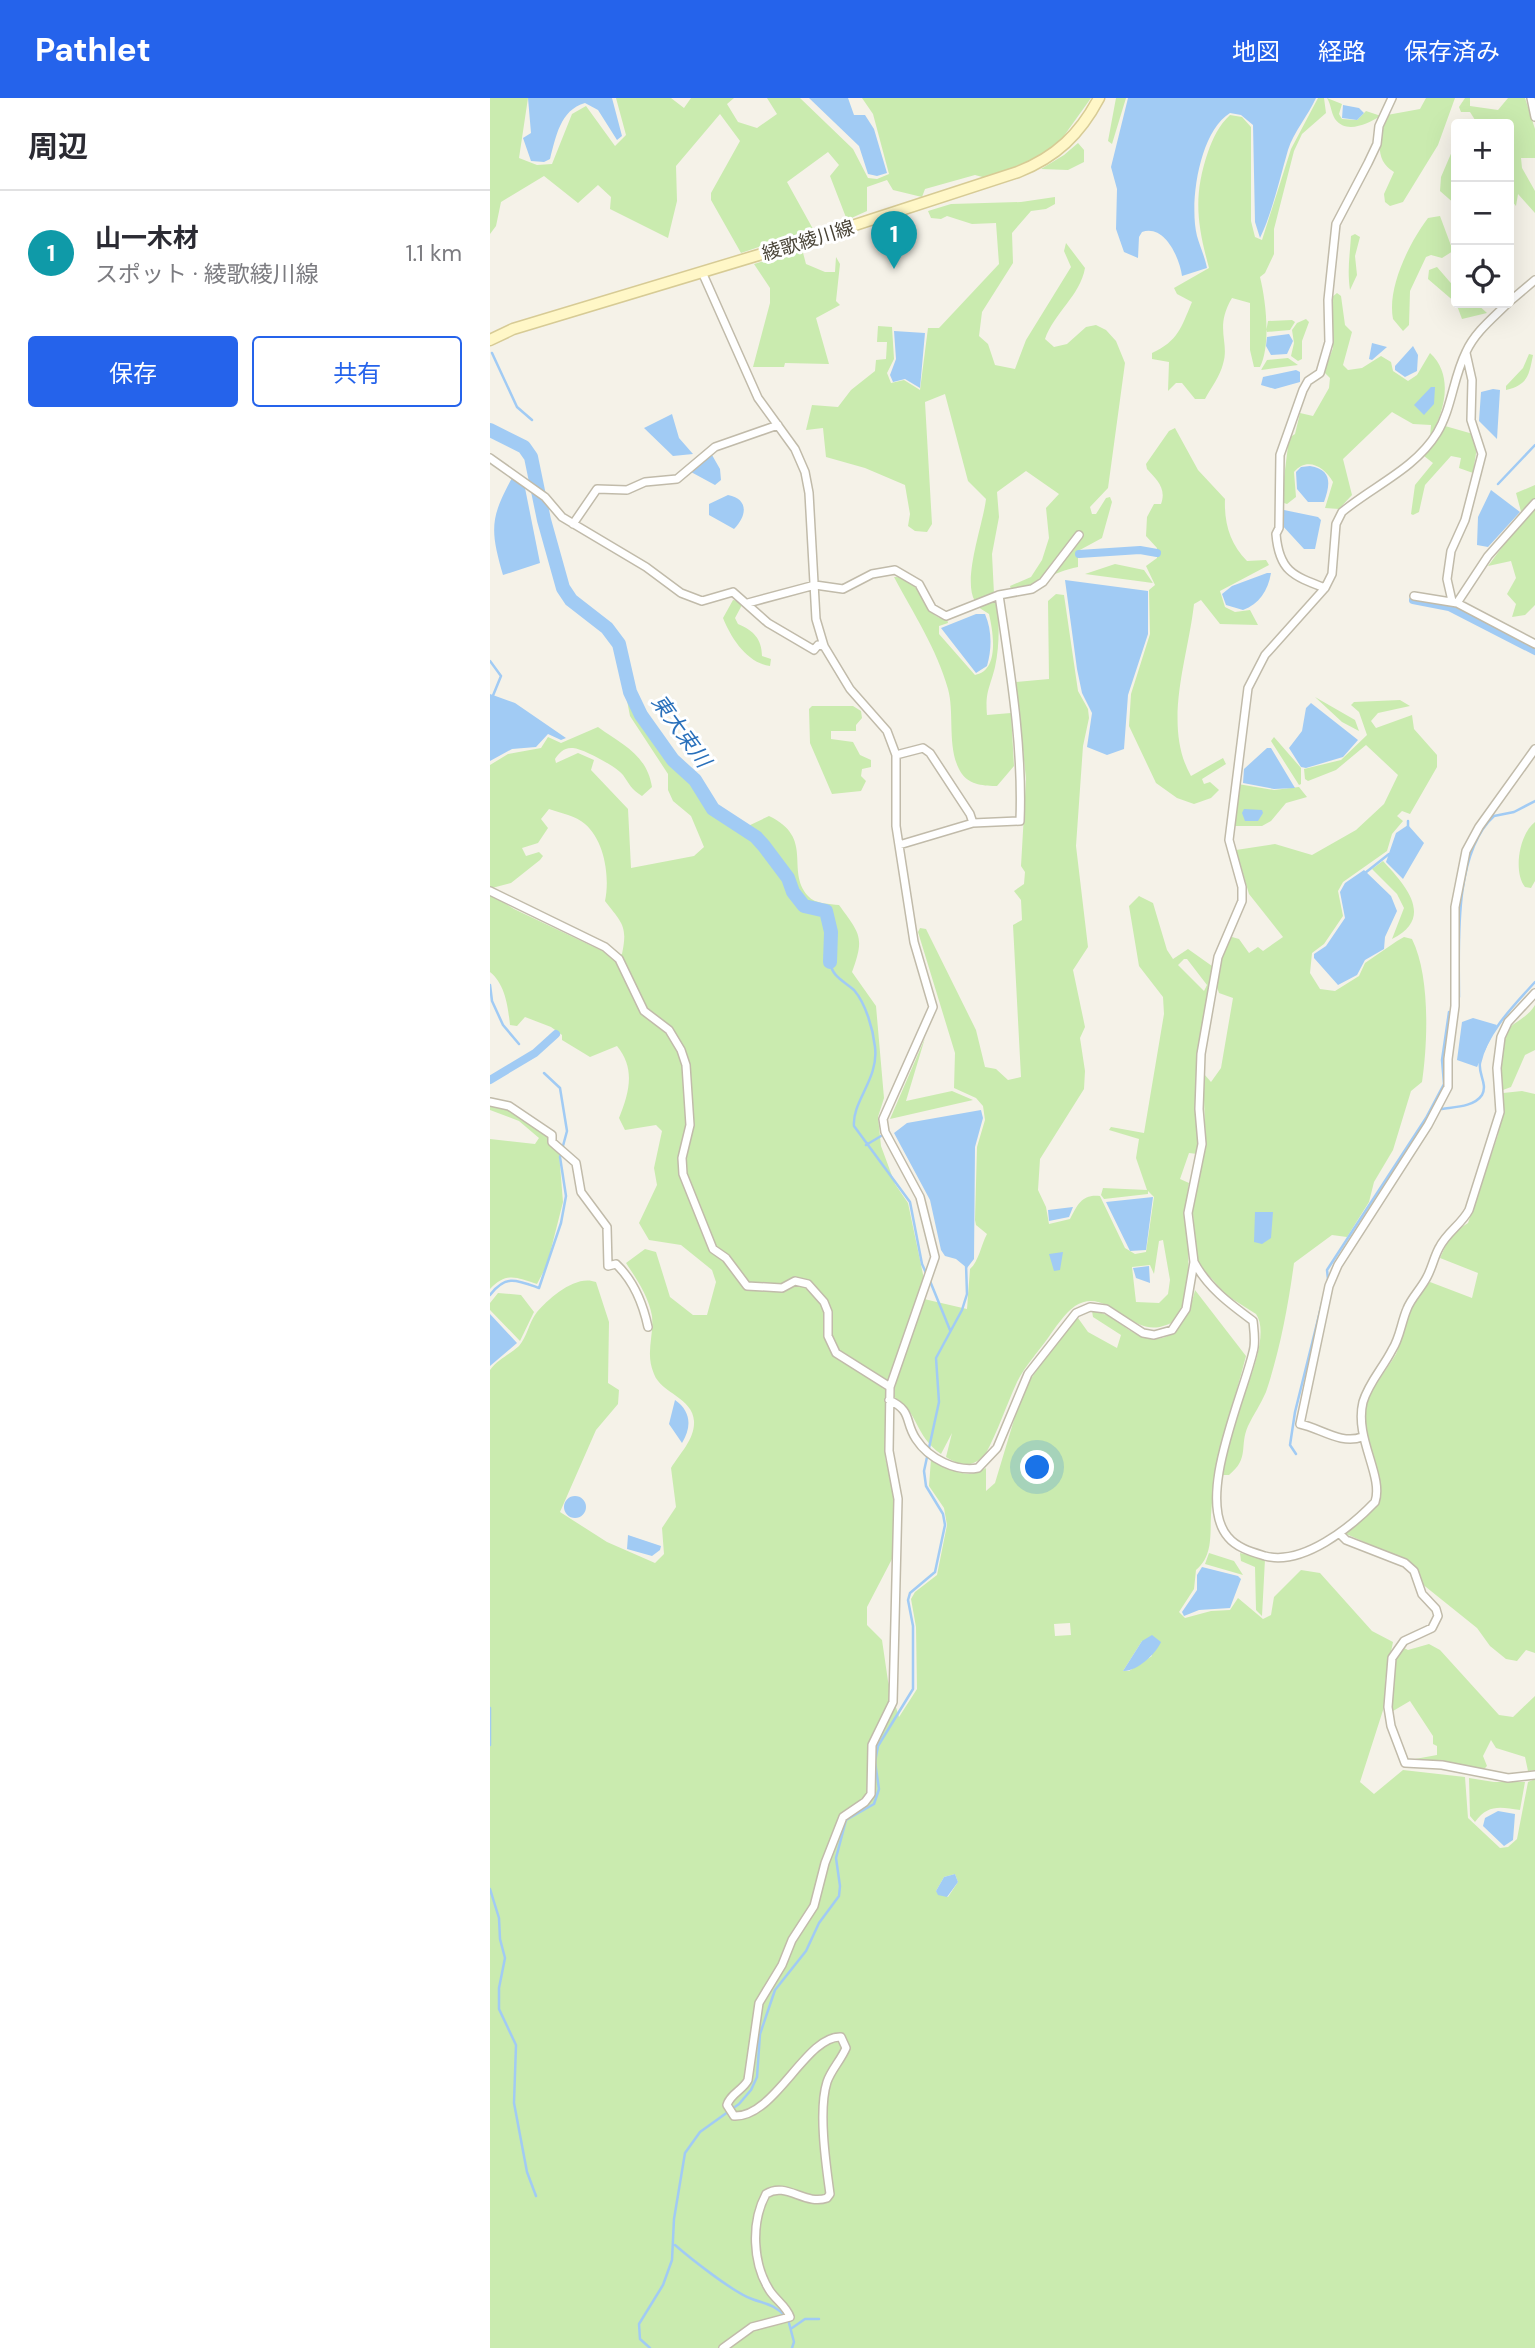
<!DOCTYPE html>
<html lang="ja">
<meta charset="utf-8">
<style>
body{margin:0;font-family:"DM Sans","Noto Sans JP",sans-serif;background:#f2f2f3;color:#2b2b33}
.controls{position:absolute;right:21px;top:21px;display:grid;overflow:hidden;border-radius:7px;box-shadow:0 7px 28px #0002}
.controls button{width:63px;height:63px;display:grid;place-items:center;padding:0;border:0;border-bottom:2px solid #e1e1e2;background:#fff;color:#2b2b33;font:35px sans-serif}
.you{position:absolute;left:548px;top:1370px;width:24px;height:24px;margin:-18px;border:5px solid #fff;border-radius:50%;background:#1a73e8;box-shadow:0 0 0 10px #1a73e833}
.badge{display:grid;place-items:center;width:46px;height:46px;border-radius:50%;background:#2563eb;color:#fff;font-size:23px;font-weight:700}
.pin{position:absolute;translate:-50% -58px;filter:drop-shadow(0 2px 4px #0008)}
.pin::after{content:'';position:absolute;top:37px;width:24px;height:21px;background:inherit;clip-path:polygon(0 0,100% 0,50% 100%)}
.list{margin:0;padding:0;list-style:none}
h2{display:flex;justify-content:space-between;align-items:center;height:91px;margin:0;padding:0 28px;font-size:30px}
h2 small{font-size:23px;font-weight:400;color:#7c7c81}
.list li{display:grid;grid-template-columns:46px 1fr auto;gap:21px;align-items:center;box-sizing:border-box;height:126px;padding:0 28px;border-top:2px solid #e1e1e2}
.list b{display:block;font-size:26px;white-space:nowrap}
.list p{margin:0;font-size:23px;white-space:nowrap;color:#7c7c81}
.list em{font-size:23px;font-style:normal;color:#7c7c81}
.actions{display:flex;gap:14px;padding:21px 28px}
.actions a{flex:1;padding:16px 0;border:2px solid #2563eb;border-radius:7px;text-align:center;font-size:24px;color:#2563eb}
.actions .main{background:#2563eb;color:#fff}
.icon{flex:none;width:38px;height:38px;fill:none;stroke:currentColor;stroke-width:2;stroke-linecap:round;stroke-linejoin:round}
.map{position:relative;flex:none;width:1045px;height:2250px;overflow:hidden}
header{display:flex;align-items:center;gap:42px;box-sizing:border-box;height:98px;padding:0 35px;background:#2563eb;color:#fff}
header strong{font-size:33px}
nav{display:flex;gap:38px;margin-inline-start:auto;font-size:24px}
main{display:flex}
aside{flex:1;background:#fff}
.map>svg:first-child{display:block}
.green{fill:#caebaf;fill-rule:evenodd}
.water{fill:#a1cbf4}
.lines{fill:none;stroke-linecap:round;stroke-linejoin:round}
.stream{stroke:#a1cbf4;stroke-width:2.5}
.canal{stroke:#a1cbf4;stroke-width:8}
.river{stroke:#a1cbf4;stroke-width:14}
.minor-casing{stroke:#c1bbaa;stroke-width:10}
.secondary-casing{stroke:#d7cb95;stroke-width:13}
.minor{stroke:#fff;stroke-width:7}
.secondary{stroke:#fff7c7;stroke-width:10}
.labels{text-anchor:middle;stroke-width:6;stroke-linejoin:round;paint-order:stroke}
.street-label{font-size:19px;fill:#484336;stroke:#fff}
.water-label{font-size:21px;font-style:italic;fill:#2970bb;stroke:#fff}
</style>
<header>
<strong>Pathlet</strong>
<nav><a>地図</a><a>経路</a><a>保存済み</a></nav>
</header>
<main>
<aside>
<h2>周辺<small></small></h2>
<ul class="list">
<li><span class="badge" style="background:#0f9aa8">1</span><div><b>山一木材</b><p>スポット · 綾歌綾川線</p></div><em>1.1 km</em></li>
</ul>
<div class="actions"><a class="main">保存</a><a>共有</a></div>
</aside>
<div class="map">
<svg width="1045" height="2250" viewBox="0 0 1045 2250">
<rect width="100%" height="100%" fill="#f5f2e8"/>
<path class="green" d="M0,0H38L29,60L47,67L62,66L82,16L96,8L125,48L136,37L126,0H181L194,10L201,0H244L237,6L248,24L267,30L287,16L277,0H310L363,51L378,80L387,81L399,76L383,16L372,0H601L566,49L549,60L496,80L485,77L435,91L432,99L403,92L397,82L377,89V113L357,122L340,78L349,67L338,54L297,84L323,131L251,155L221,102V95L250,43L230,16L186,68L187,103L178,140L120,111L121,99L108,87L88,105L54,78L11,104L6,128L0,136Z
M626,0H636L622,46L618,43Z
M828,0H834L836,15L812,36L804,53L784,131V156L775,175L770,179C776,203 781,247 770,269H764L760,252V205L742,200C724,230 740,244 733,266C730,278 721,290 715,301H705L692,285H686L678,293L679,264L662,261V255C688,243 691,230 702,204L687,196L684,190L719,170C707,126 703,98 718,54C723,40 729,27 740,17L752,19L761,29V123L765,139L772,142L801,51Z
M837,0L852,6L849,16L852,21L867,22L876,13L891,18C878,25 857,37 845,21C841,15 841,6 837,0Z
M936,0H965L948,47L913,104L900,108L895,104L894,96L904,74C883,62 889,37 897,17L930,11Z
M975,0H980V8L1008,12L1018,0H1035L1045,31V60H1031L1032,70L1045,93V115L1028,96L1026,108L1021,102L1019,26H981L985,22L980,14H971L969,9Z
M966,44V107L950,93L951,79Z
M588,45L594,52V64L578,72L551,71L574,57Z
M565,99V106L556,111L541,113L522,135L523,165L492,214L489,238L498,246L505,267L525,271L536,242L581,169L574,153L576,145L595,170C590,198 564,215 555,241L564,249L577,246L596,229L606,227L616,232L626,243L635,265L618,390L600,409L602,416H606L616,400L620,399L622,404L612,440L588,453V469C560,474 546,490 521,491L520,488L541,479L552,462L559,440L556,410L569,396L536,373L507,394L509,419L502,456L504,496L485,503C472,482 493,427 496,401L478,383L455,296L435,304L442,426L437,434L425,433L418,428L420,416L415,387L375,370L336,359L333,330L316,332L322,307L348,309L361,292L385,273L386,262L396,261L397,244H387L388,228L402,229L404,261L397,275L401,285L414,282L430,292L438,230H449L509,166L506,125L482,126L457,118L451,121L441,120L438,113L461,106L531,104Z
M950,118L963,153L952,160L941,157L936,159L920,193L919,227L913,233L903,221C897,190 919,145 938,120Z
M865,136L870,139L865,158L867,177L860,192C857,172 860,156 861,138Z
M312,151L316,166L335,174H345L346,159L350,166L346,203L350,207L326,220L339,266L295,265L294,269H263L280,205V190L264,166Z
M947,169L966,191V205L938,181L939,172Z
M847,195L851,198L855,227L862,234L853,267L858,272L872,270L891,258L901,264L903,273L918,283L927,277L940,255C964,277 955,313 940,339L941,327L923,326L902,314L853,361L862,397L849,411L835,410L843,384C835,369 817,358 804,374L806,399L797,406L791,404L799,340L805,336L810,315L823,318L839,290L840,280L834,274L843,250L841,200Z
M966,205H986L997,215L972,221Z
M816,221L819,224L812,243V261L808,263L801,258L804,245L802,232L807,225Z
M802,222L805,224L800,232L776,234L778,223Z
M1039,256L1043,257C1039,277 1038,287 1016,292V288L1033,270Z
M798,260L808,267L771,272L777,262Z
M955,328L983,336L987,349L983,375L969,370L971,360L961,358L935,387L929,414L923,417L921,416L925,387L943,365L934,358Z
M685,330L708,372L735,401C734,425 740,446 757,463L776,462L779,467L730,493L735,509L745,514L760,512L768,527L730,526L711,502L704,506C698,561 672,627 701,678L733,660L736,666L712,681L714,686L720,684L729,692L721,700L704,706L687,700L666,685L639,628L641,596L660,536L659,492L665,487L656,468L667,460V450L656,438L657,419L664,406H671C677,390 666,381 657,371L656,366L679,333Z
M1045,387V507L1035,517L1022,519L1026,506L1017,496L1026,480L1021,463L998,468L1033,421L1026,395Z
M625,466L654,472L663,485L595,476Z
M404,479C435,477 430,521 457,521L458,525L449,528V536L485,577C510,573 503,533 499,516L488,509L507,501C509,524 510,546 505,569C500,590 495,593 497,617L521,615L524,668L507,688C495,688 480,687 472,676C456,653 465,616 458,591C447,551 423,515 404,479Z
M566,496L574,497L588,593L598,611L599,620L593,648L586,748L598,849L583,872L595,929L590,940L595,973L594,991L550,1061L548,1092L556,1109L559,1126L580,1121C588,1106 592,1096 610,1098L635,1150L645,1156L656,1154L664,1099L658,1093V1096L614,1101L611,1097L613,1090L657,1092L646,1060L649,1041L619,1032L621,1029L654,1035L674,916L673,899L649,868L639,808L649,798L663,805L677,852L683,861L698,851L722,868L708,955L707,1056L699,1055L690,1081L699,1085C691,1126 708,1180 689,1216C685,1224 680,1226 673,1228C641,1239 617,1187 585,1208C575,1215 565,1230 558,1240C548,1254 535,1268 527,1284C516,1308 508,1333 495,1357C481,1370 472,1369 456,1359L462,1335L451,1356C424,1337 429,1314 404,1299L406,1281L434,1201L477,1211L480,1171C489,1163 491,1147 497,1136L486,1127L485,1122L487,1049L495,1022L493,1008L486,1000L464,990L465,955L428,834L430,830L436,831L486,932L495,969L506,971L518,982L531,979L523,827L532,822L531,802L524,793L534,786L535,774L531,768L536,681L526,584L559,581L558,503ZM694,861H697L717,887L714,893L688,867ZM673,1142L680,1182L678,1196L669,1205L646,1204L642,1169L660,1167L664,1176L669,1143Z
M243,502L250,503L252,507L245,520L248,526C263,532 272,541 272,558L281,561L280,568C257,565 241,540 233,520Z
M136,597L183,667L202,683L218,711L256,729L279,718C325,740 295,772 318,798C325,806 340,806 349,807C370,836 375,839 362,874L386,908L394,1000L388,1019L391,1048L405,1086L418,1105L434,1181L399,1282H395L392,1290L397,1291L395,1359L405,1401L402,1461L377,1509V1527L392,1542L398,1583L409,1619L427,1591L426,1529L421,1501L425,1494L447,1477L457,1427L454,1410L439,1388L441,1361C459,1371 476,1383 496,1370V1393L505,1385L533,1292L570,1239L588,1220L598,1234L627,1250L631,1237L603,1219L602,1213C623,1215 632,1231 651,1238C684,1251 699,1218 705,1192L756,1258C742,1312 725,1359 721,1417C720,1437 723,1458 706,1472L704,1491L689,1514L695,1520L721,1513L740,1512L748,1500L773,1521L781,1517L784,1499L811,1472L830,1475L882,1533L903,1544L895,1583V1606L870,1684L884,1696L913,1672L975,1679L978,1720L1010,1750L1018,1749L1027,1741L1038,1684L1045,1681V2250H0V1272C8,1261 19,1257 29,1248C37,1239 39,1224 47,1214C59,1200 86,1176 106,1184L119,1224L118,1285L129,1292L128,1306L106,1332L70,1414L117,1444L165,1465L174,1456L172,1430L186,1409L181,1370C190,1355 205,1341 204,1323C203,1300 171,1295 164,1276C155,1255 164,1239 162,1218C159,1199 146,1180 136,1165L155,1151L166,1154L180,1199L203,1217H217L226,1184L222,1172L191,1147L159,1142L149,1125L167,1087L164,1070L172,1033L166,1027L135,1032L129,1020C139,995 146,971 127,948L100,959L72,942V937L61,929L35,919L27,928L20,927C18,908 15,886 0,874V796L24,811L123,858L132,856C138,828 132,825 115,803C120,780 115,743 95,726C86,718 71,715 59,711L51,721L58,730L48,745L32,750L36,758L49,754L53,758L50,762L21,785L2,790L0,793V667L18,656L51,650L58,639L71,645L108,629C133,647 157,657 162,689L152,698C141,691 140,687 133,677C127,669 94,651 83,650C74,649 69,655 65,661L66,665L88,655L104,662L101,672L138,711L141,770L204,758L214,749L201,718L183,703L178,692V676L140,618ZM580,1525L581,1537L565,1538L564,1526ZM652,1543L662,1558L639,1573H633ZM465,1776L468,1784L458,1799L446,1793L454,1779Z
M825,599L865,622L869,633L852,624Z
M910,602L920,608L888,615L881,623L886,630L922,617L924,631L947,657V669L920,716L912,713L907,718L913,723L902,736L897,753L853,784L848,793L853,818L834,846L822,855L820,875L830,891L845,893L869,878L875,865L907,843L914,839L922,841C940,877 938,944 932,984L921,993L903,1052L884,1084L879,1104L857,1139L842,1137L804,1165C798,1209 790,1252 776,1294C771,1306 763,1317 758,1328C749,1348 760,1360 739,1377H733C735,1363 735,1346 739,1333C748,1308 783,1240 766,1216L736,1197L707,1164L702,1104L716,1050L713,978L714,976L721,984L731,970L743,900L729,895L726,886L736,843L742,839L749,841L759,855L768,849L773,853L793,839L759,796L746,752L785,746L822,757L866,732L894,706L908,677L876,647L846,672L818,683L815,681L814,671L851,662L877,637L869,614L861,607L864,604Z
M322,608H363L371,613L372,620L366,627V633H341V641L363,644L370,657L381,662V669L372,671L371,678L376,683L371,693L342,696L320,645L319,611Z
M784,639L811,670V686L809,687L781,643Z
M748,686L784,692L809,689L817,699L796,705L781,723L772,728H744Z
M1045,724V783L1041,790L1035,789C1023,774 1029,736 1045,724Z
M893,763C914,786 946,819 902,841L914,810L907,796L882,771Z
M1045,907V952L1035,957L1021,989L1013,992L1011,978L1015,933C1025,924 1039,918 1045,907Z
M435,940L416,1003L462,993L483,1002L400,1021Z
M1032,993L1045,996V1555L1036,1552L1027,1563L1016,1561L1000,1548L987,1530L931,1485L917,1463L854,1435C863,1425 886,1415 889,1402C895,1382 878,1354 874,1334C868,1301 891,1282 906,1256C912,1244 914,1228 919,1215C923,1204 932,1193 940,1184L982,1200L988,1175L950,1160L961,1136L978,1125L1008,1037L1013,995Z
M0,1007L17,1010L59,1038L61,1047L69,1055L73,1104L57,1167L47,1186C26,1179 16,1174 0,1191V1041L45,1046L49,1040L29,1023L0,1012Z
M8,1195L31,1197L44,1214L30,1243L0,1212V1205Z
M719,1455L744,1463L753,1477L715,1466Z
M750,1455L775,1461L772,1518L766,1512L765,1469L751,1463Z
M939,1546L950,1552L1009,1617L1023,1619L1045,1598V1672L1038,1673L1035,1659L1006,1650L1001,1642L993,1658L997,1668L994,1671L953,1663L925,1661L947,1657V1648L943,1646V1638L920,1603L903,1613C900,1591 901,1569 912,1549L918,1552Z
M979,1680L1004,1684H1035L1030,1712C1010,1709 998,1706 985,1724L980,1718Z"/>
<path class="water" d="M38,0H122L132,38L127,42L108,12L95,5C70,12 66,39 60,61L54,64L41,63L33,40L41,35Z
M319,0H358L364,17H375L384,31L397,75L387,78L378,76L369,48Z
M638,0H826C818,18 804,33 798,52C790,80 782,115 770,140L765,124L763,27L751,17L740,15C709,34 699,106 707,138C710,149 715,159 717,170L692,178C690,161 675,126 652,134L649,139L648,160L634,154L626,131L627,91L621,69Z
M853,7L869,10L874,15L867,22L852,20Z
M404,233L435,235L430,290L415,281L403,284L400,277L406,261Z
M799,236L803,243L797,256L781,257L776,248L777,239Z
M882,245L897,249L882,262L879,261Z
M923,248L928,257L927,273L915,279L905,272V268Z
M806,272L810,274V284L785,291L771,287L773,279Z
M941,289H945L944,306L934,317L924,307Z
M1003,291L1010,292L1007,341L989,323L991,294Z
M182,316L189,340L203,356L183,358L154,330Z
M222,357L230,371L231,382L225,387L201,374L217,358Z
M820,368C843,372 840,387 834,404H818L807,391L806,374L811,369Z
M22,380L35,390L50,465L13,477C0,432 0,420 22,380Z
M1001,392L1030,414L998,449L987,447L988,419Z
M238,397C259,401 257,418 244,431L219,417V406Z
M794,412L828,419L831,422L825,451H814L791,426V414Z
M777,475H781C778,493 769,506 753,512L736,507L732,496L742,488Z
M575,482L658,493V536L638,597L634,651L617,657L597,649L602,615L592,595L587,571Z
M486,516H495C502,532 502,551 497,568L486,575L451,530Z
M0,596L25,605L76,640L71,642L58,636L46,649L22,651L0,663Z
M821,605L868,642L853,659L816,670L811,669L799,650L812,633L816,610Z
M777,650H781L805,690L784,691L753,685L754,671Z
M754,711L772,712L773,715L768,723H755L752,715Z
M918,727L934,745L913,781L896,764L906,735Z
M874,772L901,798L907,813L895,839L894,851L875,862L867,877L848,887L824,860V856L836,848L855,820L850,794L855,785Z
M983,920L1007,927L987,969L967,962L972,924Z
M491,1012L493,1020L485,1049L484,1161L477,1170L466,1161L455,1158L451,1152L440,1102L404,1035L417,1025Z
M663,1099L656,1152L640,1153L616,1104Z
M583,1109L579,1119L559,1123L558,1112Z
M765,1114H783L781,1140L772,1146L764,1144Z
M573,1154L570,1172L564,1173L559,1156Z
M659,1168L660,1185L646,1180L643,1170Z
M0,1216L27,1245L0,1268Z
M185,1302C201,1313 202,1329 192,1345L179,1326Z
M74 1409a11 11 0 1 1 22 0a11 11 0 1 1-22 0Z
M138,1437L171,1448L170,1452L162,1458L137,1451Z
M712,1469L748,1478L751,1481L740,1510L709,1512L694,1518L692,1514L707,1492V1477Z
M662,1537L671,1544C666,1556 646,1574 633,1573L652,1543Z
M1008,1713L1025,1716L1023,1742L1014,1748L993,1728L995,1720Z
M465,1776L468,1784L457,1799L448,1797L446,1793L454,1779Z"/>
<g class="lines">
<path class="stream" d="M2,255L27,309L42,322
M1008,386L1045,347
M0,563L11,578L2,600
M918,731V723
M875,775L899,756
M340,864C342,879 354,883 364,892C376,906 383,931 385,949C389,981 362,1003 364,1028L420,1104L432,1166L437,1177
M0,887L2,903L13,927L29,946
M969,899C969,848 963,755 1004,718L1024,714L1045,703
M952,1011C964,1009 984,1009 992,997C998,986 988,976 990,965C996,935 1026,905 1045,884
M376,1047L391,1038
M440,1183L460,1232
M0,1197C16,1176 27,1182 49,1190L71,1125L76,1098L70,1059L77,1033L70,990L54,975
M806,1356L800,1347L805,1314L838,1181L837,1172L936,1020L954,986L952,962L959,914
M0,1610V1647
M0,1791L9,1820L10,1841L15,1860L9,1890V1911L26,1947L24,2005L37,2074L46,2098
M185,2147C200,2160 244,2195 262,2201C275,2206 284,2206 295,2218
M299,2225L304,2244L302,2250
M302,2230L315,2221H329
M160,2250L150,2241L149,2226L173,2187L182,2162L184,2121L195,2055L210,2034L249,2006L261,1992L267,1979L270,1936L285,1892L316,1853L329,1825L349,1798L350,1788L346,1760L356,1722L384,1706L389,1691L385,1664L388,1648L423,1591V1528L418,1502L420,1495L445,1474L455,1427L453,1416L436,1388L434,1373L449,1304L446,1260L472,1212L477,1196L476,1166"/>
<path class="canal" d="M589,456L650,452L667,455
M923,502L959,509L1045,553
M0,982L45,955L66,936"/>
<path class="river" d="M0,332L34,349L41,359L54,422L73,490L81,502L117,530L129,546L140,594L151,617L183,662L205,682L223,711L266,739L274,748L298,780L303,794L314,808L336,813L341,834L340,864"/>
<g class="minor-casing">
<path id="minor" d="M1041,0L1045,19
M212,174L268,300L305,351L315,374L319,395L326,521L334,548L360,591L397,633L406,657L433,650L440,655L480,716L483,725L530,723C533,647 520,572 509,497
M1019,204L1045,182
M0,360L55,399L72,419L156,469L191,495L212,503L243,494L278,525L324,552L328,547L334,548
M83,426L107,391L137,392L155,384L187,381L225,349L288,327
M835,490C803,478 789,473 786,436L789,430L790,357L813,292L818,283L830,275L839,244L838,202L846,126L878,65L887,46L889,28L902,0
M924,498L967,505L1045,546
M962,503L957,481L961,453L975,422L992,356L981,322L982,282L976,255
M258,505L325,487L353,491L382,476L405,472L429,486L442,510L456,518L509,497L542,491L553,484L589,437
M967,505L998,458L1045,405
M409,747L483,725
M0,793L115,849L129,861L154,913L179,932L191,952L196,967L200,1027L192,1060L193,1076L223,1151L236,1160L257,1188L292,1190L305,1183L318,1186L334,1204L338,1214V1238L346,1255L400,1289
M0,1004L19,1008L62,1037V1044L86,1065L91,1094L117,1129L118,1168L126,1166C144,1183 153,1206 158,1229
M704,1164C718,1190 740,1206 763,1223C764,1233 766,1245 763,1254C753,1298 705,1401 738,1439C747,1450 762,1454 775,1458C813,1468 861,1429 885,1404C894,1378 864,1340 873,1304C879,1284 893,1270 902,1252C910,1240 911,1225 917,1211C921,1200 931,1191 937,1179C942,1170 944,1159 949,1150C957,1134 971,1127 979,1112L1010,1014L1007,970L1011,939L1018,924L1045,895
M399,1302C423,1313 414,1323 426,1341C439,1361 466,1374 488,1370L507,1350L538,1276L586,1215L600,1209L616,1211L653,1235L664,1237L682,1232L696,1211L704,1164L698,1115L712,1046L709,1011L711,956L728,859L752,803V789L739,742L758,590L775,557L835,490L842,476L846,426L852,414C883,388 925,371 947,335C962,310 963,280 976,254C985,234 1003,220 1018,205
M872,1339C851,1347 830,1330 810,1326L839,1188L848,1167L938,1027L958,989V961L965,908V809L976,753L989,729L1045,651
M850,1436L856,1442L915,1465L924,1473L932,1496L946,1511L948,1518L942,1530L914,1543L902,1560L898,1609L901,1628L915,1665L952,1667L1018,1680L1045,1677
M233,2250L262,2229L300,2219C297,2209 286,2202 280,2193C262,2165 261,2124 276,2096C296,2083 315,2108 337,2100L340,2096C336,2067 328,2012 337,1984C341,1972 351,1962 356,1950L351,1939C316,1937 285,2020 244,2018L237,2007C240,1996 253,1992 258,1982L269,1905L292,1867L302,1842L324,1808L335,1765L353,1719L375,1704L381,1696L382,1647L403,1604L408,1401L399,1353L400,1289L445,1159L430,1099L395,1034L393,1021L443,909L424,844L406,728V657"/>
</g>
<g class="secondary-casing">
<path id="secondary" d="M0,242L23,231L325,140L528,74C566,59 590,36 609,0"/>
</g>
<use href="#minor" class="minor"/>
<use href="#secondary" class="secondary"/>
</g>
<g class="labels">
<g class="street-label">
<text transform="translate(318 142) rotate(-17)" y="7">綾歌綾川線</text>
</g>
<g class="water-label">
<text transform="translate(191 633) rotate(54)" y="7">東大束川</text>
</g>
</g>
</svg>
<div class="controls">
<button>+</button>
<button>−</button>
<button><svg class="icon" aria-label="locate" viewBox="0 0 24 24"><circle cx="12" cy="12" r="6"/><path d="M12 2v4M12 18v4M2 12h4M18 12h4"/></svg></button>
</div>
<div class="you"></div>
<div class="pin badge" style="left:404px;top:171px;background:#0f9aa8">1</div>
</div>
</main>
